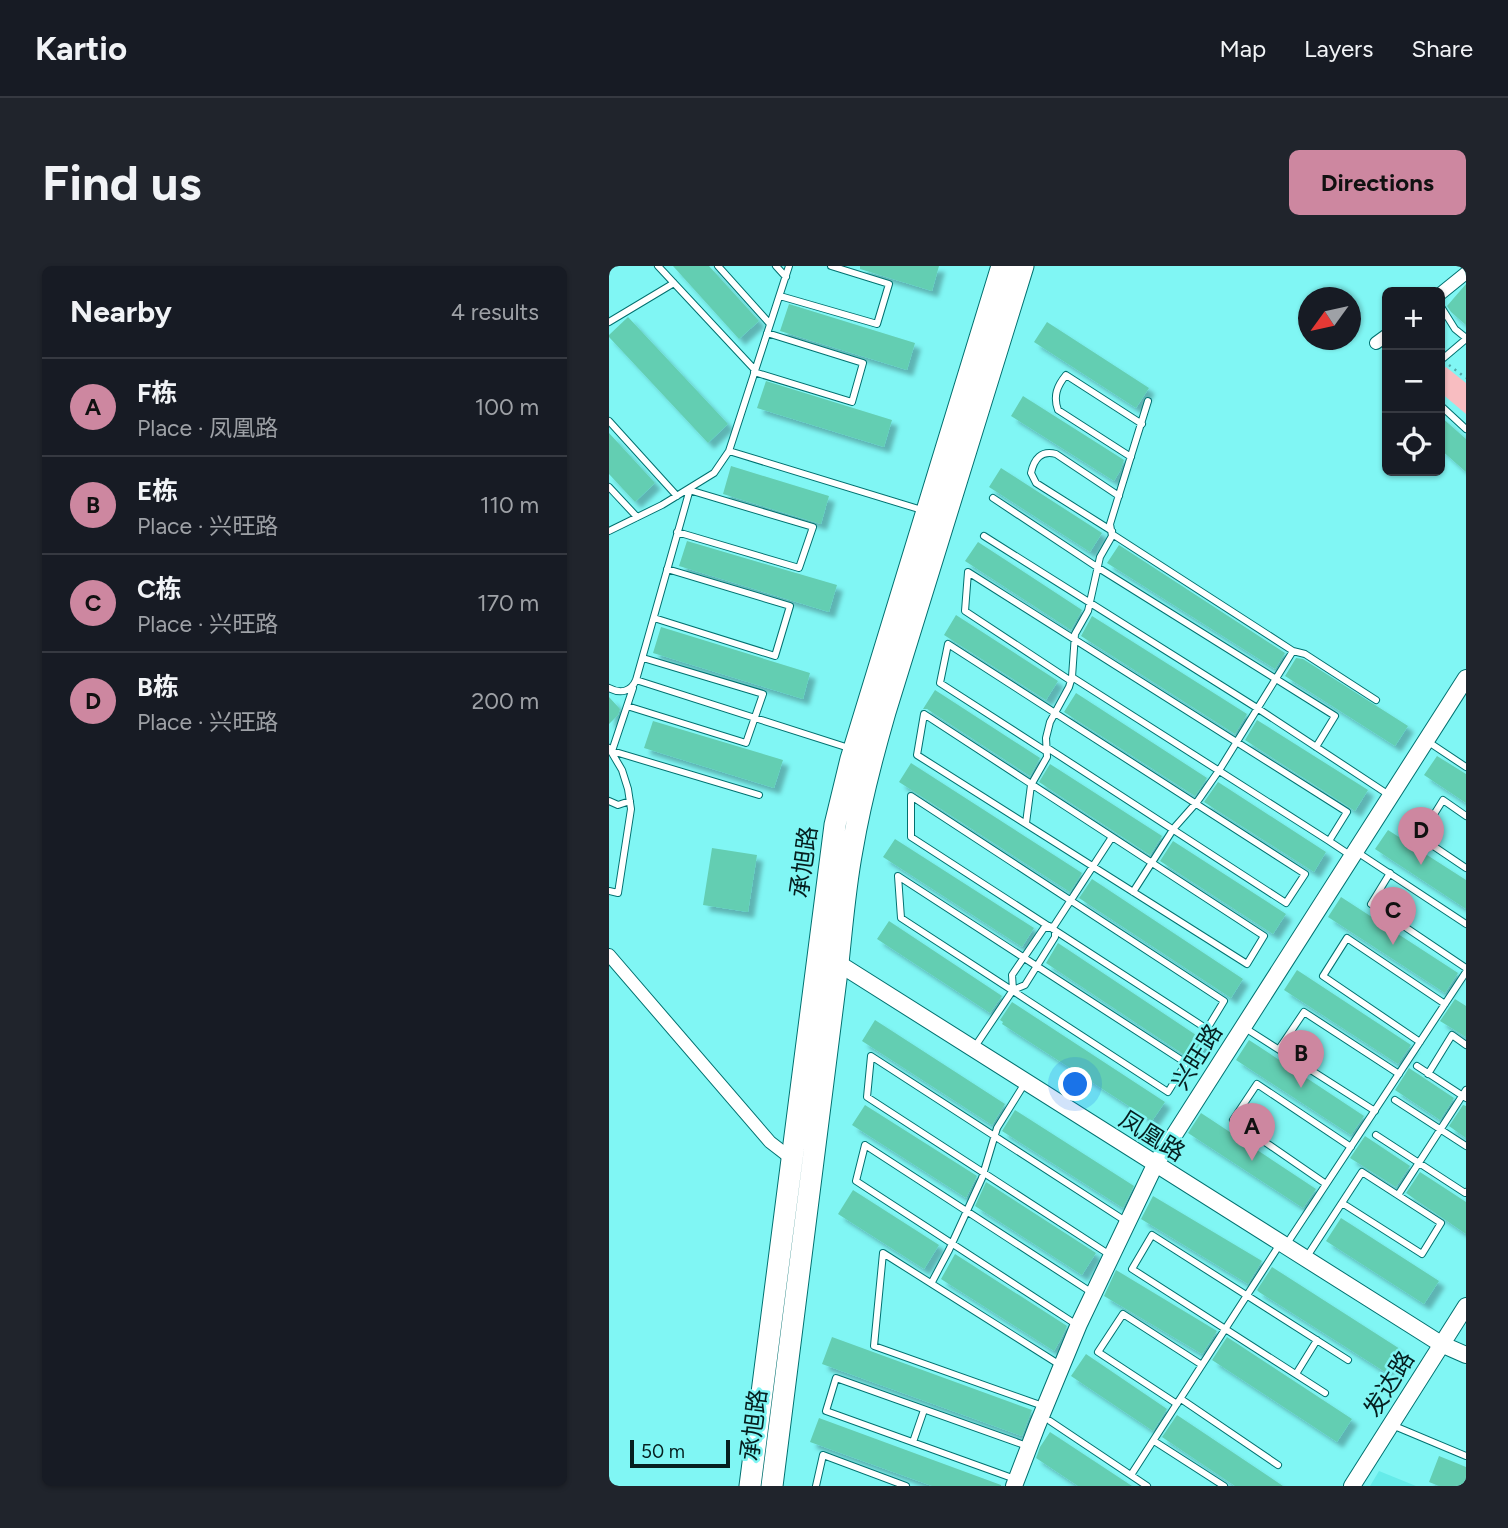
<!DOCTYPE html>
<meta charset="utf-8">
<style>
body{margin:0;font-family:Figtree,"Noto Sans SC",sans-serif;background:#20242c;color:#f1f3f6}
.controls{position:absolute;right:21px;top:21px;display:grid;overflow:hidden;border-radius:10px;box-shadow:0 2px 5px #0004}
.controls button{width:63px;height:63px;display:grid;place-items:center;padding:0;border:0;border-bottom:2px solid #363941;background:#171b24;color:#f1f3f6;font:35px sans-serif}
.compass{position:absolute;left:689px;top:21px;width:63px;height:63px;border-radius:50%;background:#171b24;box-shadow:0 2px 5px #0004;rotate:237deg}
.scale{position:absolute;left:21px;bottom:18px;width:100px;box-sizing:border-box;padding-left:7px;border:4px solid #051f1f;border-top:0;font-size:19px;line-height:24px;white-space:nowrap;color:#051f1f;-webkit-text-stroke:5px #80f6f4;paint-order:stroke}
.you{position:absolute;left:467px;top:819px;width:24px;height:24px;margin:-18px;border:5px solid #fff;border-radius:50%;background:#1a73e8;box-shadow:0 0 0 10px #1a73e833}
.badge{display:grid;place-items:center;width:46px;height:46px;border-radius:50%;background:#cd87a0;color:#111;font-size:23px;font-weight:700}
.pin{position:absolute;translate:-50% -58px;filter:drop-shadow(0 2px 4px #0008)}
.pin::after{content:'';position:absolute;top:37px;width:24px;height:21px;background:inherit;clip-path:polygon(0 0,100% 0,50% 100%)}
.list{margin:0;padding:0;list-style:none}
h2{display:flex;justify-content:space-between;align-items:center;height:91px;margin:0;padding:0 28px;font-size:30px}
h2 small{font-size:23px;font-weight:400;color:#9ea1a6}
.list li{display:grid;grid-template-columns:46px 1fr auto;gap:21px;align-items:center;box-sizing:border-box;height:98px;padding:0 28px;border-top:2px solid #363941}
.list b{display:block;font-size:26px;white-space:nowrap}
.list p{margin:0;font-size:23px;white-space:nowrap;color:#9ea1a6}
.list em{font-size:23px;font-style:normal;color:#9ea1a6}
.icon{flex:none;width:38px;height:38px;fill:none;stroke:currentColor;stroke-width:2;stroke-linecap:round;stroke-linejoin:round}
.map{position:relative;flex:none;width:857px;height:1220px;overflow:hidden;border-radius:10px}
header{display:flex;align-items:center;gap:42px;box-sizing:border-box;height:98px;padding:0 35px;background:#171b24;border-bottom:2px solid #363941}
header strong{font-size:33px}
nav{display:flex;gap:38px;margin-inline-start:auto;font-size:24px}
.intro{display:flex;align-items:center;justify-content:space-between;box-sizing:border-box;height:168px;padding:0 42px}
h1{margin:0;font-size:49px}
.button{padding:18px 32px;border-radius:10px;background:#cd87a0;color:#111;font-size:24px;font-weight:700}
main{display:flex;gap:42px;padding:0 42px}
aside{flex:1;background:#171b24;border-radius:10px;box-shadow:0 2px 5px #0004}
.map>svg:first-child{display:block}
.built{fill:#65ebe9}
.green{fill:#f8bdc1}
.building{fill:#64ceb2;filter:url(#shadow)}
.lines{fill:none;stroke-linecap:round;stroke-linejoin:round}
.service-casing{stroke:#007170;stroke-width:8}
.minor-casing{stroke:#007170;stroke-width:14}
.tertiary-casing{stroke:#007170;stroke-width:18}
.primary-casing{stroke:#007170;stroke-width:23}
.path{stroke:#54a8a7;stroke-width:2.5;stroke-dasharray:2 5;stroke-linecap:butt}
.service{stroke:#fff;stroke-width:6}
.minor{stroke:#fff;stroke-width:12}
.tertiary{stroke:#fff;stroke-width:16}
.primary{stroke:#fff;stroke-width:21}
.labels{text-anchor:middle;stroke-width:5;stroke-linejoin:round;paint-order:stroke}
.street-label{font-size:24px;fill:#051f1f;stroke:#80f6f4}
</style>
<header>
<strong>Kartio</strong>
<nav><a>Map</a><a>Layers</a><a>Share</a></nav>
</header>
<div class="intro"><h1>Find us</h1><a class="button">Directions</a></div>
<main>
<aside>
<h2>Nearby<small>4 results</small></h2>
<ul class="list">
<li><span class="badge">A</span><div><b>F栋</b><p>Place · 凤凰路</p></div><em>100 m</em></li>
<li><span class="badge">B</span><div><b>E栋</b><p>Place · 兴旺路</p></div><em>110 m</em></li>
<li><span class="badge">C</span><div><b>C栋</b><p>Place · 兴旺路</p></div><em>170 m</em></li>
<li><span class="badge">D</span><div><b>B栋</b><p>Place · 兴旺路</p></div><em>200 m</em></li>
</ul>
</aside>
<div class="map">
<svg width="857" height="1220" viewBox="0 0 857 1220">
<defs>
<filter id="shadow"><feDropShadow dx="6" dy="6" stdDeviation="2" flood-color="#0004"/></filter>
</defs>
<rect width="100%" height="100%" fill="#80f6f4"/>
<path class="built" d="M770,1205L807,1220H761Z"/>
<path class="green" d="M837,101L857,117V148L831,126V106Z"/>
<path class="building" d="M64,0H100L150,55L130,73Z
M251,0H330L323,25L251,3Z
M857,18V59L842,46L838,40Z
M180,38L306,77L298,104L171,65Z
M19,51L119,158L99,177L0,71V69Z
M438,56L540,122L527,142L425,76Z
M157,115L283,154L275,181L148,142Z
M414,130L515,194L511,205L505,215L402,150Z
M831,150L857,173V206L831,183Z
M0,167L46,217L26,236L0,208Z
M122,200L220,230L212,258L114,228Z
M392,202L493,267L481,286L380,221Z
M78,275L228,319L220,346L70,300Z
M369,276L473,344L462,364L356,295Z
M510,279L676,387L666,403L498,297Z
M347,349L449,415L437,434L335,369Z
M483,350L638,448L626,468L472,370Z
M52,361L201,407L194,433L44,387Z
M687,392L694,393L799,460L786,480L676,410Z
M326,424L431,492L421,510L318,443H314Z
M467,427L598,512L586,530L455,446Z
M0,431L11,443L9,449L0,458Z
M648,454L759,524L746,545L636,474Z
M44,455L174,494L165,522L35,482Z
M828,490L857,508V537L815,509Z
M302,497L473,607L461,626L290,516Z
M441,498L553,570L541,589L430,516Z
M609,516L717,586L705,606L595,536Z
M779,564L857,614V643L766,583Z
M286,573L425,662L413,681L274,591Z
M564,575L677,648L664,668L551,595Z
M103,582L148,589L139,646L94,639Z
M483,613L634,713L622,732L470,632Z
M732,631L849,707L836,727L719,651Z
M280,655L393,730L381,747L268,673Z
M449,677L596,775L583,794L437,697Z
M688,704L802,779L789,798L675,724Z
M846,733L857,740V771L831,755Z
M403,736L556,836L543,855L393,758L394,756L391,754Z
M266,754L396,838L383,859L253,775Z
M640,774L755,850L742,869L627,794Z
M800,802L845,832L831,854L786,824Z
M256,839L368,910L357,932L243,859Z
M854,839L857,840V872L840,860Z
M406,844L525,920L514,942L393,865Z
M592,847L707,923L694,942L579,867Z
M756,870L801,900L787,921L741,892Z
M811,906L857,936V968L797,927Z
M377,916L487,987L473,1009L366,940Z
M244,924L330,979L315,1003L229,948Z
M544,930L653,995L639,1018L532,953Z
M732,952L830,1015L815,1038L717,975Z
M346,988L458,1060L452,1073L445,1085L332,1013Z
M663,1001L791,1083L776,1106L650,1026L648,1024Z
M507,1004L608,1065L593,1088L495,1030Z
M223,1071L423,1144L413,1170L213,1098Z
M618,1071L743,1153L728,1176L603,1094Z
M477,1088L558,1143L544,1165L462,1110Z
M568,1149L674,1220H626L553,1171Z
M210,1152L392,1219V1220H323L201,1176Z
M441,1166L523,1220H469L427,1192L431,1181Z
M830,1190L857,1201V1220H830L820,1216Z"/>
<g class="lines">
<g class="service-casing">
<path id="service" d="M49,0L146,104
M109,0L161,58
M167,0L177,11
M171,30L268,58L280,18L222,0
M831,39L846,63L857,72
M0,56L65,17
M831,95L857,73
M145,106L243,136L254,97L158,67
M831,139L857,163
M0,155L68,230
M120,185L313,244
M522,191L449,144C444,130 448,120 457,109L533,158
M0,221L28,251
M384,232L488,301L726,450L707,481
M0,265L53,239L105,207L120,185L180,0
M503,265L427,217L422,207C425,193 432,184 447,188L510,230
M68,266L190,302L204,261L80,224
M503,268L684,385L696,388L767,434
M375,270L648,442L780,529
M45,352L166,390L181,340L58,303
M27,414L243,483
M462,415L356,345L359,306L738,546L720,575L463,411
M0,422C11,428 22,426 27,414L81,223
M18,440L137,477L154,428L34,392
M315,448L655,670L638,698L308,489Z
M818,475L857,501
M437,481L677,637L696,608L339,378L331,417L438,486
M0,482L13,504L19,523L22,543L9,627L0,625
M3,485L150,529
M3,485L24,422
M302,530L615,735L598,763L302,571Z
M0,535L9,539L21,535
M857,550L834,534L811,571L857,602
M417,557L422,519L438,491L437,472L441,456L460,421L463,411L466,368L479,345L491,291L503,270L501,258L539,135
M720,575L741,589
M748,586L857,658
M781,607L762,638L857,702
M289,610L577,797L559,826L292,652Z
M524,626L565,562L588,536L611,503L684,385
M446,665V671L416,719L404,724L403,709L435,662L445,660L503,571
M636,762L766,845
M811,776L714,710L738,672L836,738
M365,782L404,724
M670,783L695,746L790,808
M808,800L857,832
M819,808L843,769L857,779
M786,834L857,880
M767,869L856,927L857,926
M717,918L624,854L648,818L742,881
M789,929L857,824
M677,979L857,706
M501,989L258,831L262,790L518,956
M697,992L753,906L832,957L813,988L733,937
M323,1016L340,984L373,912L388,862L416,817
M468,1059L247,915L256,879L485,1028
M687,1108L708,1074
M716,1127L523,1003L543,969L739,1094
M572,1133L669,1199
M568,1138L489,1086L514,1048L593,1099
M434,1140L265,1080L274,987L451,1099
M441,1155L538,1220
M783,1159L857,1190
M545,1175L615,1220
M304,1176L315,1144
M522,1209L671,978
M406,1213L217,1145L227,1112L418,1180
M207,1220L214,1189L297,1220"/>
</g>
<g class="minor-casing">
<path id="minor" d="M831,28L857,7
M767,77L778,69
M0,689L161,876L183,893"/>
</g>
<g class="tertiary-casing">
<path id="tertiary" d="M221,692L832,1078L857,1089
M405,1220L428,1160L470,1058L546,899L857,412
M743,1220L857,1040"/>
</g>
<g class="primary-casing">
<path id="primary" d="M141,1220L226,559L242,493L393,0
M163,1220L229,697C233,659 236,621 243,584C251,537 263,491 276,446L414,0"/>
</g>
<path class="path" d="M840,99L857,112"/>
<use href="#service" class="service"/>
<use href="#minor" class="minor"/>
<use href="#tertiary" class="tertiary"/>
<use href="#primary" class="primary"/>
</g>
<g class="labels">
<g class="street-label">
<text transform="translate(195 596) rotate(-82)" y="8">承旭路</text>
<text transform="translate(588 791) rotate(-58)" y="8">兴旺路</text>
<text transform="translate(543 870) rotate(32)" y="8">凤凰路</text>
<text transform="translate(780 1118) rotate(-58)" y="8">发达路</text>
<text transform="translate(145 1159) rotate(-83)" y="8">承旭路</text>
</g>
</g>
</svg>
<div class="controls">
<button>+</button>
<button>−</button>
<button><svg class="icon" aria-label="locate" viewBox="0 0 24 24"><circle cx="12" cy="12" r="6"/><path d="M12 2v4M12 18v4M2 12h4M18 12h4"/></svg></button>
</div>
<svg class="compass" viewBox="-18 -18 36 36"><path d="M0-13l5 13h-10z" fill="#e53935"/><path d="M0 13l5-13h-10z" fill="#9ea1a6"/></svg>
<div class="scale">50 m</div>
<div class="you"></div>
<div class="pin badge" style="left:643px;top:895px">A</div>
<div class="pin badge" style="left:692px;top:822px">B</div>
<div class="pin badge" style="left:784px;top:679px">C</div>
<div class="pin badge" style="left:812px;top:599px">D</div>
</div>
</main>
